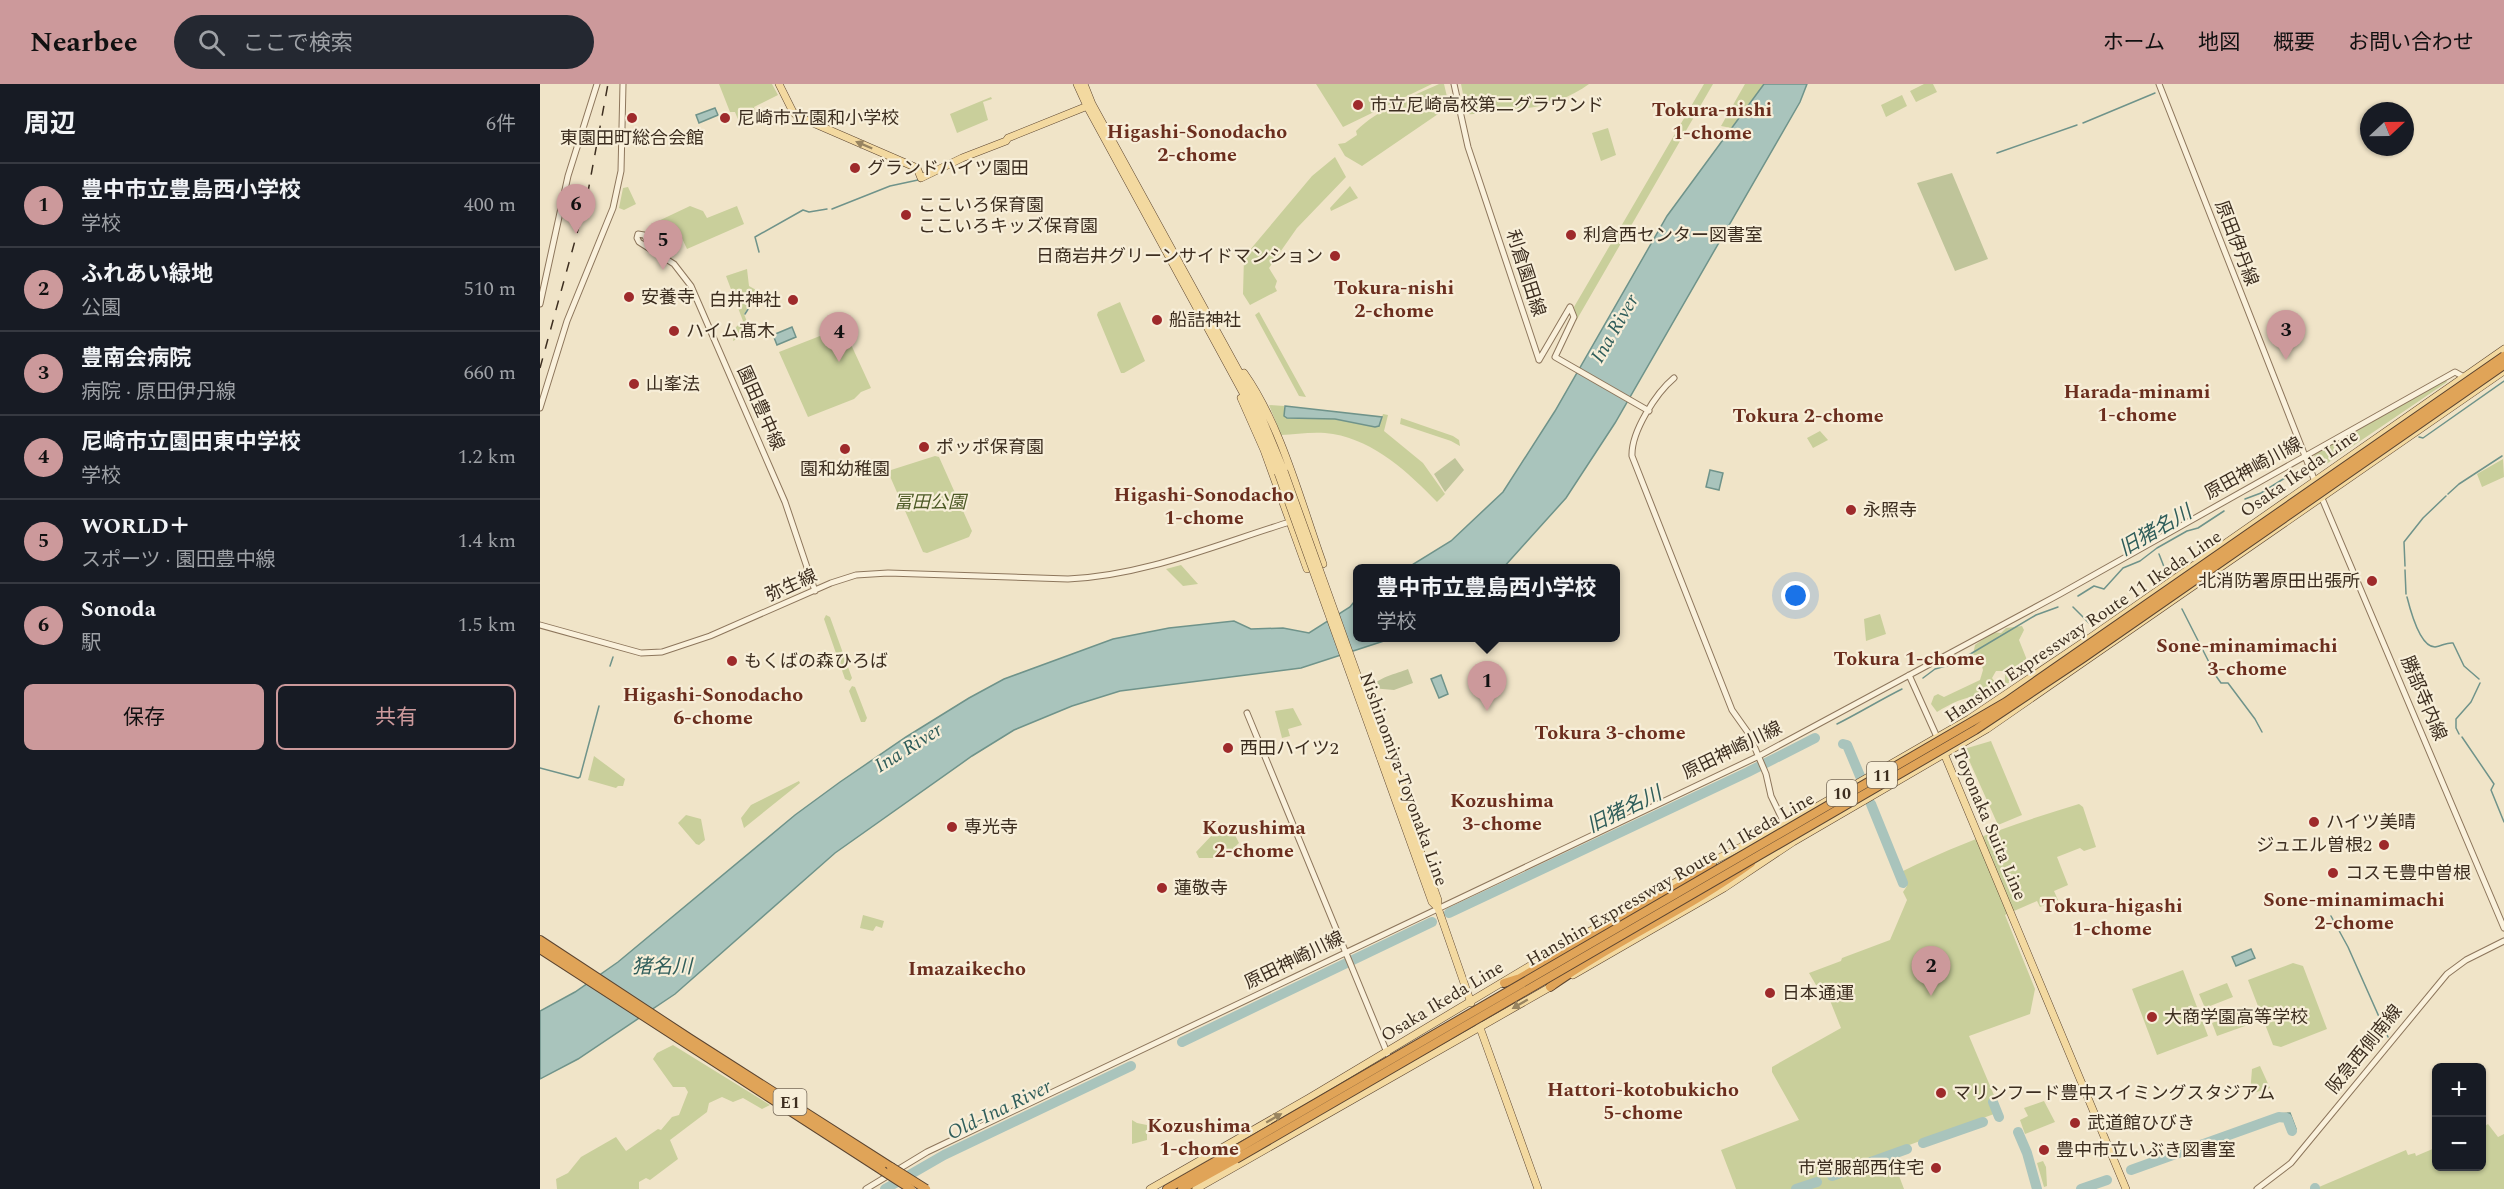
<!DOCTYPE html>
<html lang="ja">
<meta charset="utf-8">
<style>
body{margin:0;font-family:Spectral,"Noto Sans JP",serif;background:#242831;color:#f1f3f6}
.controls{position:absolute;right:18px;bottom:18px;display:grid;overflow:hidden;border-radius:9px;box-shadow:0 2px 4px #0004}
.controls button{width:54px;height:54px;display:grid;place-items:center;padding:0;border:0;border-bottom:2px solid #363941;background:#171b24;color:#f1f3f6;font:30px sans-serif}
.compass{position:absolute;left:1820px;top:18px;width:54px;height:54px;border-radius:50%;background:#171b24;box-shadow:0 2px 4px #0004;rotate:68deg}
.you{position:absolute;left:1256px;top:512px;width:21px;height:21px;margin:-15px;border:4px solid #fff;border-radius:50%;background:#1a73e8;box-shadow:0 0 0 9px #1a73e833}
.badge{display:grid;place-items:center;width:39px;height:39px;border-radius:50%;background:#cc999b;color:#111;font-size:20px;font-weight:700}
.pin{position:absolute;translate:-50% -50px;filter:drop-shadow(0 2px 3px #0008)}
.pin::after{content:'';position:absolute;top:32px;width:21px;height:18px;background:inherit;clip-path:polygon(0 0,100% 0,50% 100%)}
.popup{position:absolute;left:813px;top:480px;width:267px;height:78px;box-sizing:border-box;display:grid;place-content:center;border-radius:9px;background:#171b24;filter:drop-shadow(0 2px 4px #0005);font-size:20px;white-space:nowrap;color:#9ea1a6}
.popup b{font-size:22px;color:#f1f3f6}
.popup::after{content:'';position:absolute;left:50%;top:100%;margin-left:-12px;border:12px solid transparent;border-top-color:#171b24}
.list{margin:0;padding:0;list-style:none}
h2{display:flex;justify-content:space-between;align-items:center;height:78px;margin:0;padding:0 24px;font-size:26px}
h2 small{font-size:20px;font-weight:400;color:#9ea1a6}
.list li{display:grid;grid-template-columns:39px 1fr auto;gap:18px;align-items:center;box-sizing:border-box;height:84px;padding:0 24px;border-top:2px solid #363941}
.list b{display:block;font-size:22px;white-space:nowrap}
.list p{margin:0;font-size:20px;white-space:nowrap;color:#9ea1a6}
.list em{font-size:20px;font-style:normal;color:#9ea1a6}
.actions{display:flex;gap:12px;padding:18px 24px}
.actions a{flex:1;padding:14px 0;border:2px solid #cc999b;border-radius:9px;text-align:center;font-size:21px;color:#cc999b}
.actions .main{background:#cc999b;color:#111}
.icon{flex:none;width:33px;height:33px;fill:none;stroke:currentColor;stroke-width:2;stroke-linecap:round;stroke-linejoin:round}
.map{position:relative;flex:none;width:1964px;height:1105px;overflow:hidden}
header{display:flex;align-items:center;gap:36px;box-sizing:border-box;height:84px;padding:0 30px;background:#cc999b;color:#111}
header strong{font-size:28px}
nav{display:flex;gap:33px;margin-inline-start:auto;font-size:21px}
.search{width:420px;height:54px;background:#242831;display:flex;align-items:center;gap:15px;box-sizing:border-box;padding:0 21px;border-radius:33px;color:#9ea1a6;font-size:22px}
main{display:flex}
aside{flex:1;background:#171b24}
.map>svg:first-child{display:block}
.green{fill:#c9cf9b}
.cemetery{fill:#bfc49a}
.water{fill:#a9c4bc;stroke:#6f938a;stroke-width:1.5}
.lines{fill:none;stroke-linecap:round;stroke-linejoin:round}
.stream{stroke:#6f938a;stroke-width:1.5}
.river{stroke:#a9c4bc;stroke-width:10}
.minor-casing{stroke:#8d765c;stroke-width:7}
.major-casing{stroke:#5b4430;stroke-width:8}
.highway-casing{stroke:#5b4430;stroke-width:10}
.minor{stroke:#faf1dc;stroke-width:5}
.major{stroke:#f3d9a0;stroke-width:7}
.highway{stroke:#e0a458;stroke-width:8}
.rail{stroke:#3d2e20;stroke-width:1.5;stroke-dasharray:10 10;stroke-linecap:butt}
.major-bridge-casing{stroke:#5b4430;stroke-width:8;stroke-linecap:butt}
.highway-bridge-casing{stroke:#5b4430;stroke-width:10;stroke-linecap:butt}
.major-bridge{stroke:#f3d9a0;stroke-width:7}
.highway-bridge{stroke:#e0a458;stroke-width:8}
.oneway{fill:#988460}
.poi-dot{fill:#9e2a2b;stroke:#f7eed8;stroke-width:2}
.labels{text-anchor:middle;stroke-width:4.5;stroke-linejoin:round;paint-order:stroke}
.shield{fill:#f7eed8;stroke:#756857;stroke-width:1.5}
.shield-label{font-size:16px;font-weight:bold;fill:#3d2e20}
.poi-label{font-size:18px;fill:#3d2e20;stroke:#f7eed8;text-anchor:start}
.street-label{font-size:18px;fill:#3d2e20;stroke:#f7eed8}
.park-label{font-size:18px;font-style:italic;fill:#4d5a26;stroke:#f7eed8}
.neighbourhood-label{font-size:20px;font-weight:bold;fill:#6b2e1e;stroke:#f7eed8}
.water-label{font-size:20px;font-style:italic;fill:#2f5d5a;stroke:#f7eed8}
</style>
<header>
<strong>Nearbee</strong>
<div class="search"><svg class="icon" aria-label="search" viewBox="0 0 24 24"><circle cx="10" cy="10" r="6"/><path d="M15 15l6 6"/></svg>ここで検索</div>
<nav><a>ホーム</a><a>地図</a><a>概要</a><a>お問い合わせ</a></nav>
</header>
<main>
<aside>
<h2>周辺<small>6件</small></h2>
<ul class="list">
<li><span class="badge">1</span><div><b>豊中市立豊島西小学校</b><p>学校</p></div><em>400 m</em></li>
<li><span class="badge">2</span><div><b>ふれあい緑地</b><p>公園</p></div><em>510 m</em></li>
<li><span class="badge">3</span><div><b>豊南会病院</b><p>病院 · 原田伊丹線</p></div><em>660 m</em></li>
<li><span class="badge">4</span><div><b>尼崎市立園田東中学校</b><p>学校</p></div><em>1.2 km</em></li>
<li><span class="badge">5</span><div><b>WORLD＋</b><p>スポーツ · 園田豊中線</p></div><em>1.4 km</em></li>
<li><span class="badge">6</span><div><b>Sonoda</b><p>駅</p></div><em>1.5 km</em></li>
</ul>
<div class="actions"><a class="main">保存</a><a>共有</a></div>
</aside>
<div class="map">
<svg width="1964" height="1105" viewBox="0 0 1964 1105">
<rect width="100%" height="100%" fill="#f0e4c8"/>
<path class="green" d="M179,0H232L238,11L214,23L217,31L199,38L195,28H190Z
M776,0H892L803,43Z
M899,0H904L908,17L901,23V28L822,82L805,72L798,60L805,59L817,51L816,47C838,25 871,13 899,0Z
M921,0H1049C1031,13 1010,21 988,24C979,25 969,24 960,25C948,26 939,31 927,30Z
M1164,0H1173L1036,237L1034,223Z
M1205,0H1224L1191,44L1181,42Z
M1384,0H1393L1397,8L1376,18L1370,7Z
M1362,11L1367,22L1346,33L1341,21Z
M451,13L452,15L443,18L448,36L417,49L410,30Z
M1068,44L1076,71L1061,77L1052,49Z
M795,73L806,93L757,144L729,184L737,197L735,203L737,207L710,221L703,210L704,173L772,92Z
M810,102L818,114L791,127L790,124Z
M88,103L96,120L84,126L79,124L83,104Z
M150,122L163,127L167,134L197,122L204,140L147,165L140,150L118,159L112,140Z
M207,185L209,202L218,207L204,230L211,248L193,257L196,243L203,237L186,192Z
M580,218L605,277L584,289H581L557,231L558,228Z
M719,228L766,313L759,312L715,231Z
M303,243L331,304L321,308L314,315L268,333L239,268Z
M1906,296L1907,298L1779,385L1774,371Z
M729,321L744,322V332L747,334L795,335L835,343L839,342L843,330L848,331L844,347L883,379L905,410L897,418C869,389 835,357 793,350C777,347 757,350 741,351Z
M861,334L913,352L919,356L920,362L911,357L860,340Z
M1280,347L1288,356L1273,364L1267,354Z
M395,372L399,373L432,447L429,453L387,469L383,468L349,390L351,386Z
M1963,375L1964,393L1942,403L1937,390Z
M641,481L658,500L643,502L626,485Z
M1340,530L1346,550L1326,557L1324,535Z
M286,531L290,533L312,594L310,597L305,595L284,535Z
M1482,542L1484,546L1479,556L1491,586L1465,601V591L1463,587H1456L1452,594L1460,605L1448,612C1432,609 1411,619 1397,628L1391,620L1394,612L1398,610L1404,613L1440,596L1443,586L1439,571H1433L1435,561L1453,548L1461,549L1466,544Z
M312,602L315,603L327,634L325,638H321L309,607Z
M753,624L762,641L748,645L750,652L742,654L735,627Z
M1451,657L1482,731L1458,741L1424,665Z
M54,672L85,695L83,702H78L76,704L48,696Z
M259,697L260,699L204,744L201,734L211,721Z
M1539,720L1543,723L1556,763L1544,767L1540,764L1517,773L1528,801L1514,807L1518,816L1500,823L1497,817L1465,831L1495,905L1490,930L1429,952L1456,1016L1450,1019L1454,1030L1350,1068L1364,1105H1196L1181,1066L1259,1036L1232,988V983L1301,944L1289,914L1276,901L1269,889L1301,877L1302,874L1350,856L1367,816L1363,808L1367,802L1361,788C1417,760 1479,738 1539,720Z
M146,731L161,735L165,756L159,761L156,760L138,739Z
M692,745L699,759L683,774H659L656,768L674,749Z
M323,831L344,837L342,844L336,842L333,847L320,844Z
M1753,879L1763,882L1787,945L1741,963L1733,961L1708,896Z
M1643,886L1668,952L1617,971L1592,905Z
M1687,899L1693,913L1665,924L1659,910Z
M1700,928L1705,942L1677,952L1672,939Z
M133,961L230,1021L222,1025L203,1014L193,1018L182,1013L169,1019L167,1028L130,1056L138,1075L110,1096L106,1094L99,1098V1105H17L16,1095L28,1089L41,1073L76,1053L86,1067L118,1045L121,1046L132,1033L139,1031L148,1008L145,1003H133L113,975L117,969Z
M1720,982L1730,1004L1710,1010L1712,985Z
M1504,1017L1515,1038L1485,1050L1480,1036L1488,1032L1484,1024Z
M592,1036L597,1039L607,1041V1056L592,1060Z
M1948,1040L1958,1053L1964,1050V1105H1780L1779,1103L1866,1066L1868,1071L1875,1069L1876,1072L1895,1064L1896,1065V1082H1942V1044Z
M1503,1077L1506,1083L1507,1102L1504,1103L1497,1079Z"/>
<path class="cemetery" d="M1412,89L1448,175L1415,187L1377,99Z
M915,374L924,386L905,408L894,390Z
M868,585L873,599L854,606L831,604C838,593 856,590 868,585Z"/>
<path class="water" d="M1224,0H1267L1260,18L1075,339L1026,414L963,484H867L911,457L963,408L1015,327L1127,132Z
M175,24L178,31L159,39L156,31Z
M252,243L256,253L237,261L233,251Z
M745,322L842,333L839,342L835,343L795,335L747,334L744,332Z
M1170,386L1183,389L1179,406L1166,403Z
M818,513V554H853L761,584L580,607L532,622L474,646L432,672L295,769L135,910L38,975L0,995V927L35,908L78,878L255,731L300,698L366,653L429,614L464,595L573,555L629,544L694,537L711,545L743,544L769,549L810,523Z
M901,591L908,610L899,614L891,595Z
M1711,865L1715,874L1696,882L1692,873Z
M1750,1029L1756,1045L1749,1046L1745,1037L1740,1036L1738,1030Z"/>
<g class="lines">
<path class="stream" d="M1543,39L1615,9
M1457,69L1537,41
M292,125L350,102L378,96
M219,168L215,153L263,126L269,128L287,125
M205,230L217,211
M1879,353L1883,354L1964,297
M1908,410L1919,400L1962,372
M1705,415L1721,409L1748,392L1759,390
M1619,470L1628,493
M1865,482L1864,458L1883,434L1906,412
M1865,486L1866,510
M1538,512L1554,502L1564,505L1583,484L1600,477L1617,464L1647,447L1658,444L1684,427
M1867,513C1870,525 1880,563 1895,563C1902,562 1907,558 1913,559L1924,582L1939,595
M1533,523L1549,539
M1642,525L1676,592L1681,599H1688L1715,635L1722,648
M1427,572L1496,531L1518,523
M70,582L73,573
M1383,594L1395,585L1413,580
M1297,640C1319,629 1340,616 1362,605
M1919,650L1916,644V635L1931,618L1940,599
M1922,653L1954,700L1951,706L1964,738
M0,684L38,694L40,693L59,622
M1791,832L1808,863L1848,953"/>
<path class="river" d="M1303,660L1307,661L1320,692
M1331,720L1363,799
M909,829L1208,688L1275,654
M642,958L892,838
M1453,1018L1459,1033
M1478,1048L1487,1069L1497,1105
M1383,1059L1443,1038
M1591,1086L1739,1033L1747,1034L1752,1047
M1292,1092L1367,1065
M1775,1104V1105
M345,1105L404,1071L591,982
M1256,1105L1277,1098
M1541,1105L1567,1096"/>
<g class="minor-casing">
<path id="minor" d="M914,0L928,63L999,276
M1619,0L1776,400
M116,168L104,151L98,150L97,154L99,158L134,180L151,202L245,418L275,507
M0,220L28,92L57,0
M1030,223L1034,233L1015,273L1109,327
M999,276L1030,223
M1134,294C1116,309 1091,348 1092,372L1192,626L1209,650L1226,690L1231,712L1246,743
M0,324L27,237L73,124L81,87L83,0
M1781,412L1964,844
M0,541L101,569L122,568L170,552L291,499L316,491L348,489L528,495C605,492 680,459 753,437
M1369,591L1397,653
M707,629L848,971
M326,1105L387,1068L1219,672L1520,510L1915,288L1924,293
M1717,1105L1751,1079L1907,890L1926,876L1964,857"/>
</g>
<g class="major-casing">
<path id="major" d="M239,0L253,28L257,32L377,84L381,94L422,74L466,57L468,54L550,21
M537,0L547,22L708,318L738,389
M544,0L552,20L715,317L744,387
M704,289C741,341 761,419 783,480
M701,314L724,366L767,485
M829,606L875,736L878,755
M1403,667L1586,1105
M846,671L898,816V824L931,919
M840,673L892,818L898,824
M1033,891L1184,804L1253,758L1447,645L1964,287
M939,941L998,1105
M610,1105L769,1014L1003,874L1171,778L1245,741L1429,635L1554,551L1964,265
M656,1105L1012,902"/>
</g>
<g class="highway-casing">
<path id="highway" d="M0,856L149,954L351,1083
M0,865L343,1087
M964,899L980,894L1173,783
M1010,903C1074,857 1147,826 1211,779
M627,1105L692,1068
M642,1105L696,1075"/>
</g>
<use href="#minor" class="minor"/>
<use href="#major" class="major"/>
<use href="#highway" class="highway"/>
<path class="rail" d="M0,284L47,113L68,0"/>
<g class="major-bridge-casing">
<path id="major-bridge" d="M744,387L846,671
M738,389L840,673"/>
</g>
<g class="highway-bridge-casing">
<path id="highway-bridge" d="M692,1068L1466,618L1964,272
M696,1075L1435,646L1543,574L1964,281
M351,1083L386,1105
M343,1087L371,1105"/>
</g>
<use href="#major-bridge" class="major-bridge"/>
<use href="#highway-bridge" class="highway-bridge"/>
</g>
<defs><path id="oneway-solid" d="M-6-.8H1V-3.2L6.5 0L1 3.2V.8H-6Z" transform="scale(1.5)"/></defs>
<g class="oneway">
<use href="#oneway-solid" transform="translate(324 61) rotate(-157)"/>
<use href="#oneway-solid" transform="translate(980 920) rotate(150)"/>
<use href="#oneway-solid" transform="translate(734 1034) rotate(-30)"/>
</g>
<g class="poi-dot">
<circle cx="818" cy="21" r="6"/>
<circle cx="92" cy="34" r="6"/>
<circle cx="185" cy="34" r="6"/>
<circle cx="315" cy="84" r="6"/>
<circle cx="366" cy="131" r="6"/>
<circle cx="1031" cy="151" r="6"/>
<circle cx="795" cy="172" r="6"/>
<circle cx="89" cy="213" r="6"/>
<circle cx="253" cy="216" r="6"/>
<circle cx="617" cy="236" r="6"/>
<circle cx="134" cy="247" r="6"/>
<circle cx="94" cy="300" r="6"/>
<circle cx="384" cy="363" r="6"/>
<circle cx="305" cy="365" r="6"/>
<circle cx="1311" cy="426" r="6"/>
<circle cx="1832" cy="497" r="6"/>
<circle cx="192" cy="577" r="6"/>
<circle cx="688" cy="664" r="6"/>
<circle cx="1774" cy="738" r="6"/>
<circle cx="412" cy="743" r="6"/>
<circle cx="1844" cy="761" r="6"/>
<circle cx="1793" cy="789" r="6"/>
<circle cx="622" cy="804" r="6"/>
<circle cx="1230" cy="909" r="6"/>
<circle cx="1612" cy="933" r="6"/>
<circle cx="1401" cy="1009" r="6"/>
<circle cx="1535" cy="1039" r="6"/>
<circle cx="1504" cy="1066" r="6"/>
<circle cx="1396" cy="1084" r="6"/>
</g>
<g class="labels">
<g class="shield">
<rect x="1327" y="678" width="30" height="26" rx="4.5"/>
<rect x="1287" y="696" width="30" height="26" rx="4.5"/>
<rect x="233.5" y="1005" width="33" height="26" rx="4.5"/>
</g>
<g class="shield-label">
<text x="1342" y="697">11</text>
<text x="1302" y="715">10</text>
<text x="250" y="1024">E1</text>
</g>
<g class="poi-label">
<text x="830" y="27">市立尼崎高校第二グラウンド</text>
<text x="197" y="40">尼崎市立園和小学校</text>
<text x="92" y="60" text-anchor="middle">東園田町総合会館</text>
<text x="327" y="90">グランドハイツ園田</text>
<text x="378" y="127">ここいろ保育園<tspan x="378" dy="21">ここいろキッズ保育園</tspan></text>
<text x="1043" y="157">利倉西センター図書室</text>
<text x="783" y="178" text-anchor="end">日商岩井グリーンサイドマンション</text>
<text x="101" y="219">安養寺</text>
<text x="241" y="222" text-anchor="end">白井神社</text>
<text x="629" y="242">船詰神社</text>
<text x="146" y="253">ハイム髙木</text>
<text x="106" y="306">山峯法</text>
<text x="396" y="369">ポッポ保育園</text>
<text x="305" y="391" text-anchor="middle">園和幼稚園</text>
<text x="1323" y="432">永照寺</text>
<text x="1820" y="503" text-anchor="end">北消防署原田出張所</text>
<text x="204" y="583">もくばの森ひろば</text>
<text x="700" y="670">西田ハイツ2</text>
<text x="1786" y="744">ハイツ美晴</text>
<text x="424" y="749">専光寺</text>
<text x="1832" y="767" text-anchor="end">ジュエル曽根2</text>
<text x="1805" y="795">コスモ豊中曽根</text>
<text x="634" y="810">蓮敬寺</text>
<text x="1242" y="915">日本通運</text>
<text x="1624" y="939">大商学園高等学校</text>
<text x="1413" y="1015">マリンフード豊中スイミングスタジアム</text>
<text x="1547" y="1045">武道館ひびき</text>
<text x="1516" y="1072">豊中市立いぶき図書室</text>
<text x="1384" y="1090" text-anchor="end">市営服部西住宅</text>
</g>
<g class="street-label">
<text transform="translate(1697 159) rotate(69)" y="6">原田伊丹線</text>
<text transform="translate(986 189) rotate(72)" y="6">利倉園田線</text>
<text transform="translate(221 324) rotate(66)" y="6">園田豊中線</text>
<text transform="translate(1713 384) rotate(-29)" y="6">原田神崎川線</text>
<text transform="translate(1759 389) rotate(-35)" y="6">Osaka Ikeda Line</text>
<text transform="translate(251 501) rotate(-24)" y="6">弥生線</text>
<text transform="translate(1543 542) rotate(-34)" y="6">Hanshin Expressway Route 11 Ikeda Line</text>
<text transform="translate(1884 614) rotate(67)" y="6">勝部寺内線</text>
<text transform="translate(1192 666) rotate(-26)" y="6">原田神崎川線</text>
<text transform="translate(864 695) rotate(70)" y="6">Nishinomiya-Toyonaka Line</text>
<text transform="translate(1450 740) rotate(67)" y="6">Toyonaka Suita Line</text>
<text transform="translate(1130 795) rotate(-30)" y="6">Hanshin Expressway Route 11 Ikeda Line</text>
<text transform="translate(754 876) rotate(-26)" y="6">原田神崎川線</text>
<text transform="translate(902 917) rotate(-31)" y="6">Osaka Ikeda Line</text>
<text transform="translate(1824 965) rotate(-51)" y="6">阪急西側南線</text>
</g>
<g class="park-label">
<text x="390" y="424">冨田公園</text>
</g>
<g class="neighbourhood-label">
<text x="1172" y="32">Tokura-nishi<tspan x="1172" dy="23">1-chome</tspan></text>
<text x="657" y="54">Higashi-Sonodacho<tspan x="657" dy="23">2-chome</tspan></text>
<text x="854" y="210">Tokura-nishi<tspan x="854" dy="23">2-chome</tspan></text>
<text x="1597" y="314">Harada-minami<tspan x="1597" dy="23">1-chome</tspan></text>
<text x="1268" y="338">Tokura 2-chome</text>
<text x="664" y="417">Higashi-Sonodacho<tspan x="664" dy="23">1-chome</tspan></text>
<text x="1707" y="568">Sone-minamimachi<tspan x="1707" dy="23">3-chome</tspan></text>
<text x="1369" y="581">Tokura 1-chome</text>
<text x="173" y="617">Higashi-Sonodacho<tspan x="173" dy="23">6-chome</tspan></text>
<text x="1070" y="655">Tokura 3-chome</text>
<text x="962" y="723">Kozushima<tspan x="962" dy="23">3-chome</tspan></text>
<text x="714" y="750">Kozushima<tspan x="714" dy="23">2-chome</tspan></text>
<text x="1814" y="822">Sone-minamimachi<tspan x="1814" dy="23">2-chome</tspan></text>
<text x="1572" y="828">Tokura-higashi<tspan x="1572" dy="23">1-chome</tspan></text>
<text x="427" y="891">Imazaikecho</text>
<text x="1103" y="1012">Hattori-kotobukicho<tspan x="1103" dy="23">5-chome</tspan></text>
<text x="659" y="1048">Kozushima<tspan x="659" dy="23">1-chome</tspan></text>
</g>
<g class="water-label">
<text transform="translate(1074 244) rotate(-60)" y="7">Ina River</text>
<text transform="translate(1615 446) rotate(-30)" y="7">旧猪名川</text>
<text transform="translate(368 663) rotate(-32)" y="7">Ina River</text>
<text transform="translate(1084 725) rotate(-26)" y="7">旧猪名川</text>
<text x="122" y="889">猪名川</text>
<text transform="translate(459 1025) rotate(-26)" y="7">Old-Ina River</text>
</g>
</g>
</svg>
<div class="controls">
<button>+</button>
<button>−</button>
</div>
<svg class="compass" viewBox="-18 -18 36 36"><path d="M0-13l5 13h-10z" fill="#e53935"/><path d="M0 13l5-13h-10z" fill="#9ea1a6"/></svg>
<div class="you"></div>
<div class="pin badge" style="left:947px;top:627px">1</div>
<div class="popup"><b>豊中市立豊島西小学校</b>学校</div>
<div class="pin badge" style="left:1391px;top:912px">2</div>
<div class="pin badge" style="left:1746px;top:276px">3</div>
<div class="pin badge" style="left:299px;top:278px">4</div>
<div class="pin badge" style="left:123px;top:186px">5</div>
<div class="pin badge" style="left:36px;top:150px">6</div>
</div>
</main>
